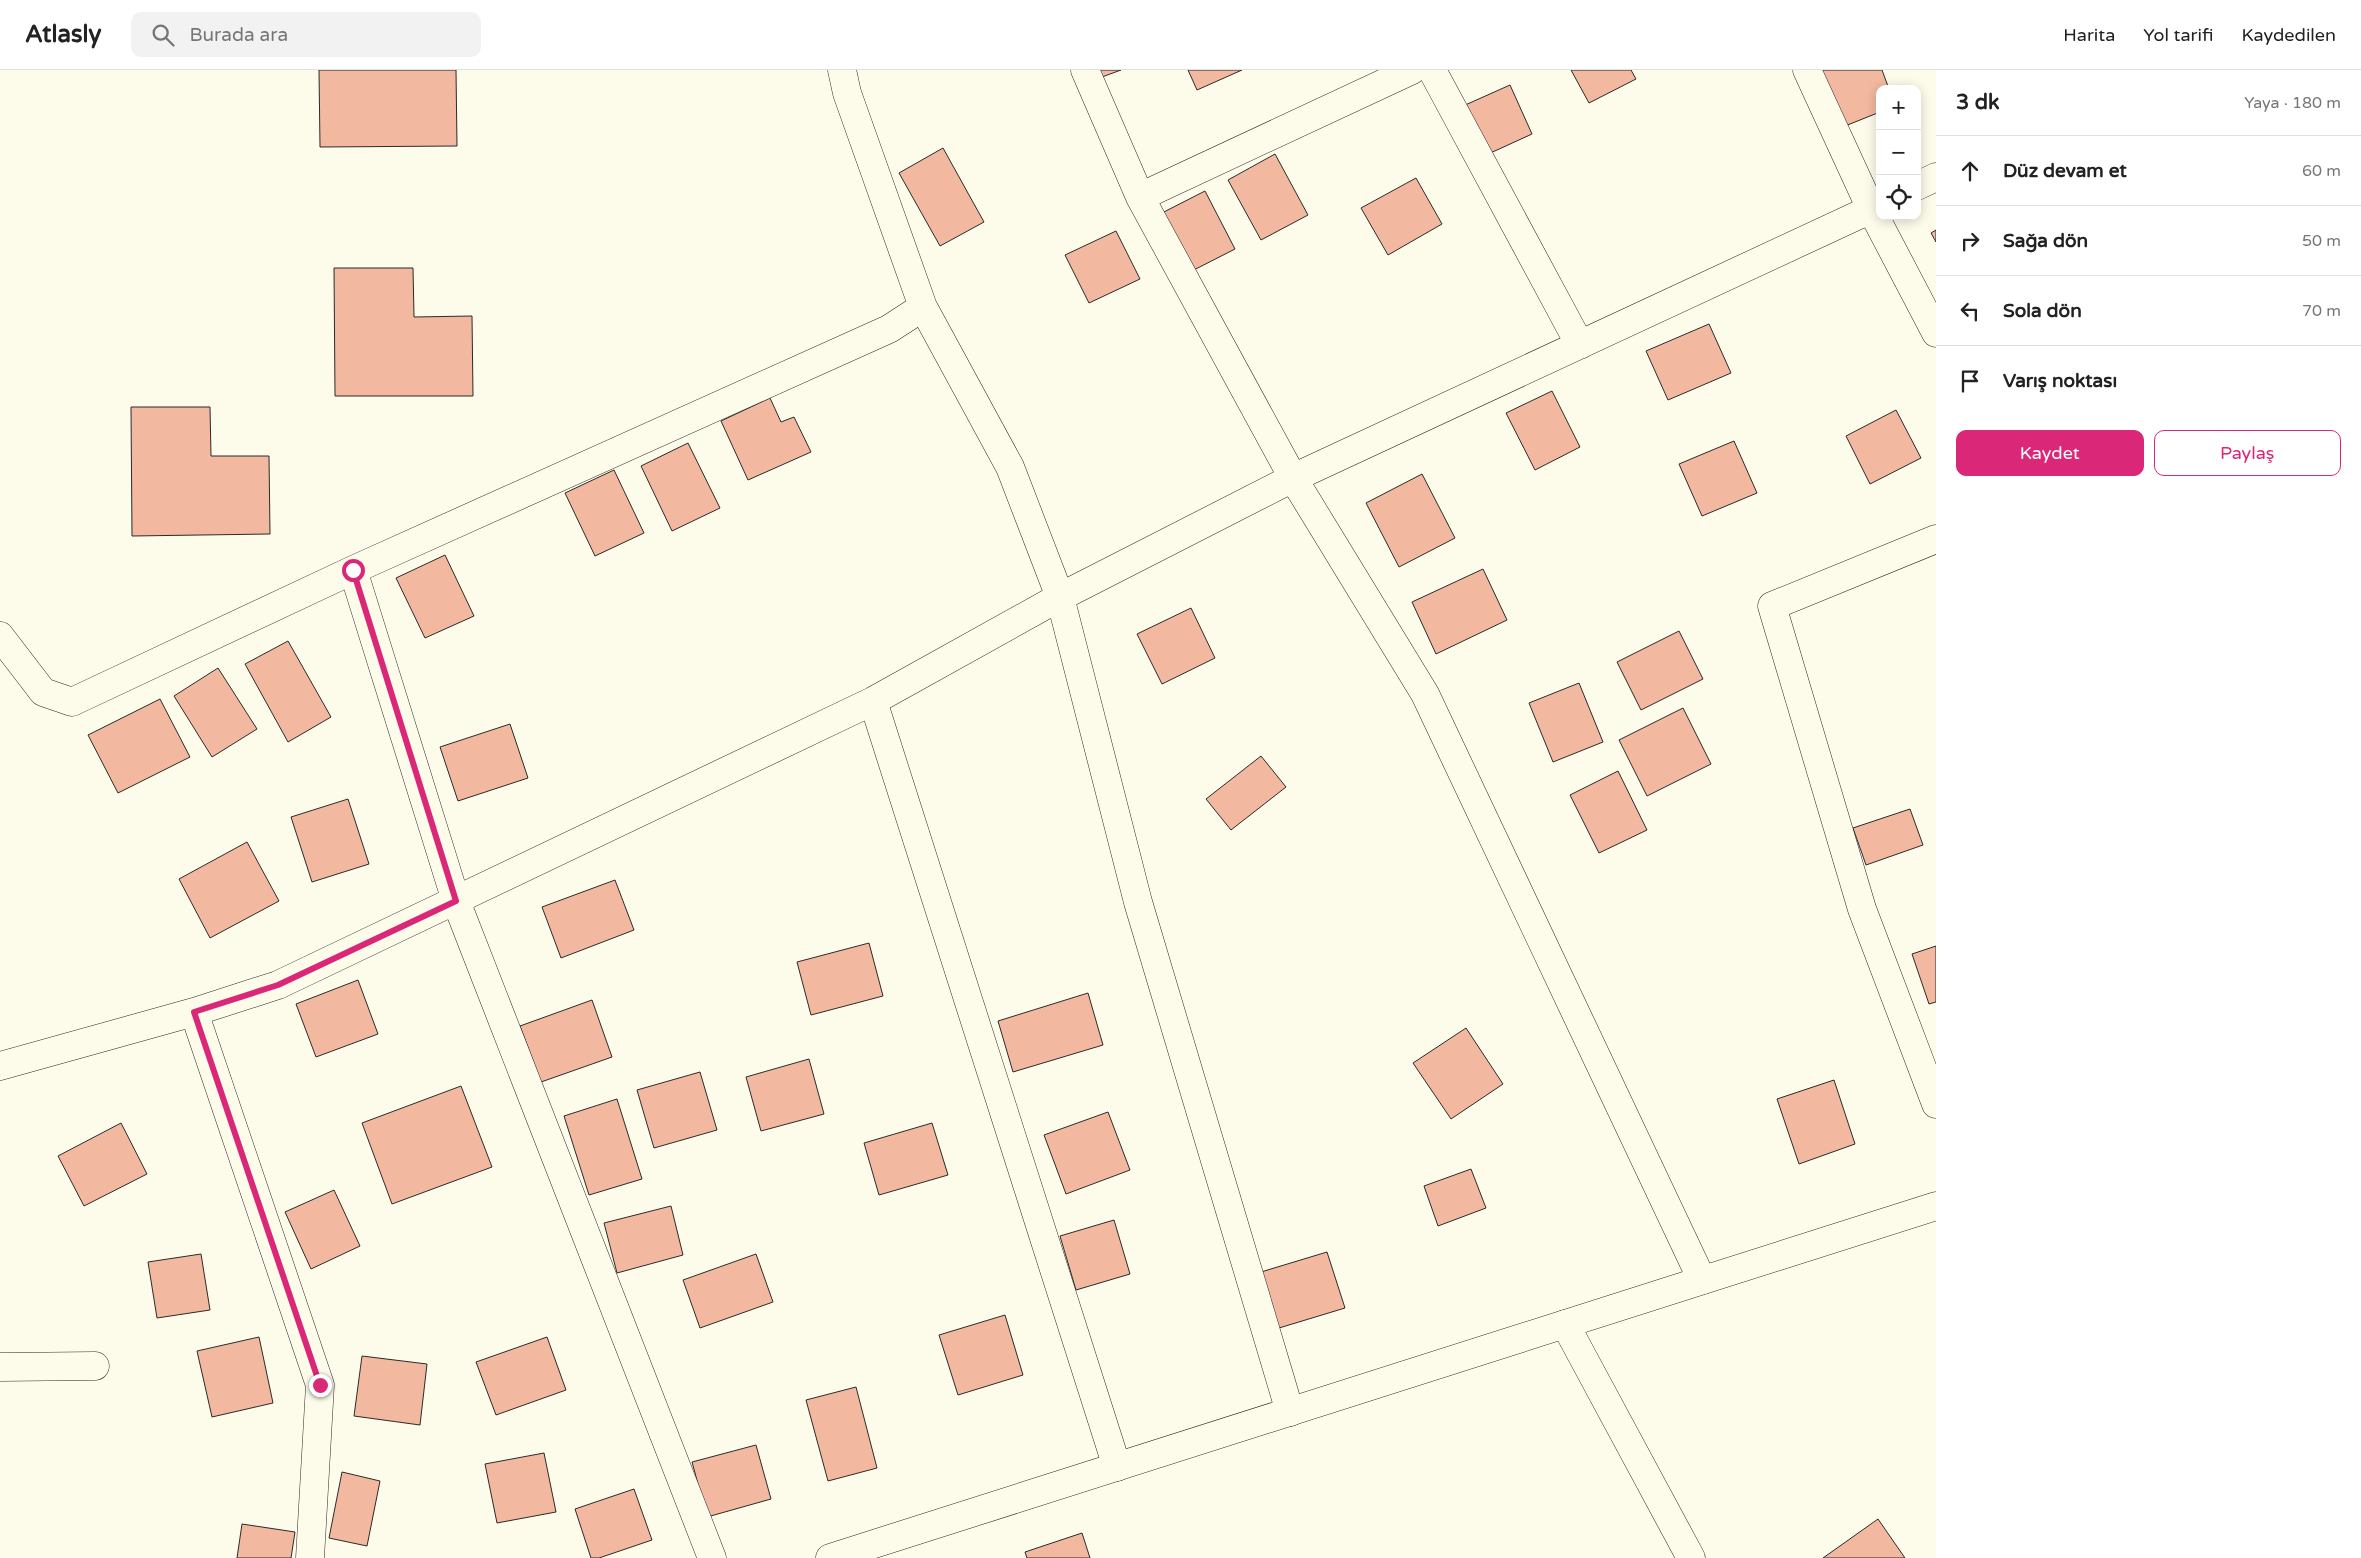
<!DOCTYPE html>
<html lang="tr">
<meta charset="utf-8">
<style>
body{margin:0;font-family:"Varela Round",sans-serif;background:#f2f2f2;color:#222}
.controls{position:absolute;right:15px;top:15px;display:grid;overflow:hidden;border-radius:10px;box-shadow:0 2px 12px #0003}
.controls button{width:45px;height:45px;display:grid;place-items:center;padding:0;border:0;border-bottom:1px solid #e0e0e0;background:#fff;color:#222;font:25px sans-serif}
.stop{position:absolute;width:15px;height:15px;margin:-11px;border:4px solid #db2777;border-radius:50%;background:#fff}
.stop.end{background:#db2777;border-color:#fff;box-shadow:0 1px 5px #0008}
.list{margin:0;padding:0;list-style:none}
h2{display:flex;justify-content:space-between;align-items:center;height:65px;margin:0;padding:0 20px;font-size:21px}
h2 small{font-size:16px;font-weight:400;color:#767676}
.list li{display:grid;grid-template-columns:32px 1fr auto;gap:15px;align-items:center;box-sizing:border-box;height:70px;padding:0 20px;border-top:1px solid #e0e0e0}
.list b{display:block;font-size:19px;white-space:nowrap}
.list em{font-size:16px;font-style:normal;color:#767676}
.actions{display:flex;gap:10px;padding:15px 20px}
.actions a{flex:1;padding:11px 0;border:1px solid #db2777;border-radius:10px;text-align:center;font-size:18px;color:#db2777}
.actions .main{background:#db2777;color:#fff}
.icon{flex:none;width:28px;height:28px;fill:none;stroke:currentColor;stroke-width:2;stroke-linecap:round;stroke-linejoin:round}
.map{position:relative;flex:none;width:1936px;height:1488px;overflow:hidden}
header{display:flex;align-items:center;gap:30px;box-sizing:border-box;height:70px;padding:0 25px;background:#fff;border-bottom:1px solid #e0e0e0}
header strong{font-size:24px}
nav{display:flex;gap:28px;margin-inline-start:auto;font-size:18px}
.search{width:350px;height:45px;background:#f2f2f2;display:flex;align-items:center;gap:12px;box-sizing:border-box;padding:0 18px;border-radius:10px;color:#767676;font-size:19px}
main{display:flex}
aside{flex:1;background:#fff}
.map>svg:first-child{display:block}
.building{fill:#f2b8a0;stroke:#2b2b2b}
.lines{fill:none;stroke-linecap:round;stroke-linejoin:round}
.minor-casing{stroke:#2b2b2b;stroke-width:29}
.tertiary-casing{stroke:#2b2b2b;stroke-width:29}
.minor{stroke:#fdfbea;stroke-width:28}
.tertiary{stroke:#fdfbea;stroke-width:28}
.route{stroke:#db2777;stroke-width:6}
</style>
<header>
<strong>Atlasly</strong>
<div class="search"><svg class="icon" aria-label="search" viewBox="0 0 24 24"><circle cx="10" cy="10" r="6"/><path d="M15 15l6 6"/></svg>Burada ara</div>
<nav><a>Harita</a><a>Yol tarifi</a><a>Kaydedilen</a></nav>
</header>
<main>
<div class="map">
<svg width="1936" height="1488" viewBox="0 0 1936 1488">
<rect width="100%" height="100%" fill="#fdfbea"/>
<path class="building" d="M319,0H456L457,76L320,77Z
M1087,0H1121L1091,11Z
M1188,0H1242L1197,20Z
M1571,0H1631L1636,9L1589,33Z
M1820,0H1882L1889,19H1880V42L1835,60Z
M1510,15L1532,64L1486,85L1463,36Z
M943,78L984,152L940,176L899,103Z
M1275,84L1308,145L1261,170L1228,110Z
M1416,108L1442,154L1388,185L1361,138Z
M1205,121L1235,179L1186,204L1156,146Z
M1936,160V172L1931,163Z
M1116,161L1140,209L1089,233L1065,185Z
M334,198H413L414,247L472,246L473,326H335Z
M1709,254L1731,303L1668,330L1646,281Z
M1552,321L1580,377L1535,400L1506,343Z
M770,328L781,352L794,347L811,382L748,410L721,351Z
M131,337H210L211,386H269L270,464L132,466Z
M1896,340L1921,388L1870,414L1846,366Z
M1734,371L1757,423L1702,446L1679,394Z
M688,373L720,438L672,461L641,396Z
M614,400L644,463L595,486L565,423Z
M1422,404L1455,468L1399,497L1366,433Z
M445,485L474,546L425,568L396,508Z
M1483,499L1507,550L1436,584L1412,532Z
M1191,538L1215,588L1162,614L1137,564Z
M1679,561L1703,609L1641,640L1617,592Z
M288,571L331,647L288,672L245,594Z
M218,598L257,659L212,687L174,626Z
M1579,613L1603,672L1553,692L1529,633Z
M160,629L190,687L118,723L88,665Z
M1683,638L1711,694L1647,726L1619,670Z
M510,654L528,708L458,731L440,677Z
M1261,686L1286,717L1231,760L1206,729Z
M1618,701L1647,760L1599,783L1570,725Z
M348,729L369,794L312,812L291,747Z
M1910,739L1923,775L1866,795L1853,758Z
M247,772L279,831L210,868L179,809Z
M615,810L634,860L561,888L542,837Z
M869,873L883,926L811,945L797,892Z
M1936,876V932L1929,934L1912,884Z
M358,910L378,964L316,987L296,934Z
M1088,923L1103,975L1013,1002L998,951Z
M592,930L612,987L541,1012L520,956Z
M1466,958L1503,1014L1451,1049L1413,993Z
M809,989L824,1044L761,1061L746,1007Z
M700,1002L717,1060L654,1078L637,1020Z
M1834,1010L1855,1074L1799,1094L1777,1029Z
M461,1016L492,1097L392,1134L362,1053Z
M617,1029L642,1109L589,1125L564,1046Z
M1108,1042L1130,1100L1066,1124L1044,1065Z
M121,1053L147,1104L84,1136L58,1086Z
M932,1053L948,1105L879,1125L864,1073Z
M1471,1099L1486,1138L1438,1156L1424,1116Z
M334,1120L360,1176L311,1199L285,1142Z
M671,1136L683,1185L617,1203L604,1153Z
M1114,1150L1130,1204L1076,1220L1060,1166Z
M1327,1182L1345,1238L1279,1258L1261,1202Z
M201,1184L210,1240L157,1248L148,1192Z
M756,1184L773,1232L700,1258L683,1210Z
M1005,1245L1023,1305L958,1325L939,1265Z
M259,1267L273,1333L212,1347L197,1281Z
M547,1267L566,1320L496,1345L476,1292Z
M362,1286L427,1294L420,1355L354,1346Z
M856,1317L877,1398L828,1411L806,1330Z
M756,1375L771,1429L707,1447L692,1392Z
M544,1383L556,1442L497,1453L485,1394Z
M342,1402L380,1411L367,1476L329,1468Z
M634,1419L652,1470L599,1488H591L575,1439Z
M1878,1449L1905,1488H1823Z
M242,1454L295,1462L291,1488H237Z
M1082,1463L1090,1488H1027L1025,1482Z"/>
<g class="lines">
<g class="minor-casing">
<path id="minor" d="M842,0L847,23L923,237L1010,397L1060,527L1138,832L1290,1342
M1085,0L1140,127L1293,408L1425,624L1702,1210
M1432,0L1580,275
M1807,0L1871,139L1936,263
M1917,116L1936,107
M1140,127L1412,0
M1936,469L1772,536L1862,839L1936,1034
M353,500L456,831L712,1488
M0,566L43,622L72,632L353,500L889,259L923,237
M873,631L1117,1397
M194,942L320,1315L310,1488
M0,996L194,942L278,915L873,631L1060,527L1293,408L1880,135
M1565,1254L1691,1488
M0,1297L95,1296"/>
</g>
<g class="tertiary-casing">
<path id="tertiary" d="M830,1488L1936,1136"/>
</g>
<use href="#minor" class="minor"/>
<use href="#tertiary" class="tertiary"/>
</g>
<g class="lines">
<path class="route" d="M320,1315L194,942L278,915L456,831L353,500"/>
</g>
</svg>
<div class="controls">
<button>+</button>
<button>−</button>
<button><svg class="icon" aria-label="locate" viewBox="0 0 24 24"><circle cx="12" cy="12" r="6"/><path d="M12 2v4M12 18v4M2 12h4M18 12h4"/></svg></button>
</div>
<div class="stop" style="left:353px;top:500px"></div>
<div class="stop end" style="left:320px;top:1315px"></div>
</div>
<aside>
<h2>3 dk<small>Yaya · 180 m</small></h2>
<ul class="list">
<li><svg class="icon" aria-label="ahead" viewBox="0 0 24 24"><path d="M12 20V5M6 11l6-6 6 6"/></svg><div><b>Düz devam et</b></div><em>60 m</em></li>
<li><svg class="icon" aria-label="right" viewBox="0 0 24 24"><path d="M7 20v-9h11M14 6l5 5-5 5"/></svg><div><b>Sağa dön</b></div><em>50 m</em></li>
<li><svg class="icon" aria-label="left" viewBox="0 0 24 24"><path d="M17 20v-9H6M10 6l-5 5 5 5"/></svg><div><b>Sola dön</b></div><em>70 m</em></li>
<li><svg class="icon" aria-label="arrive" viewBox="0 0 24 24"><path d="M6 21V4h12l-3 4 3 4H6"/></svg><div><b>Varış noktası</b></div></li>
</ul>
<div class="actions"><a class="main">Kaydet</a><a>Paylaş</a></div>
</aside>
</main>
